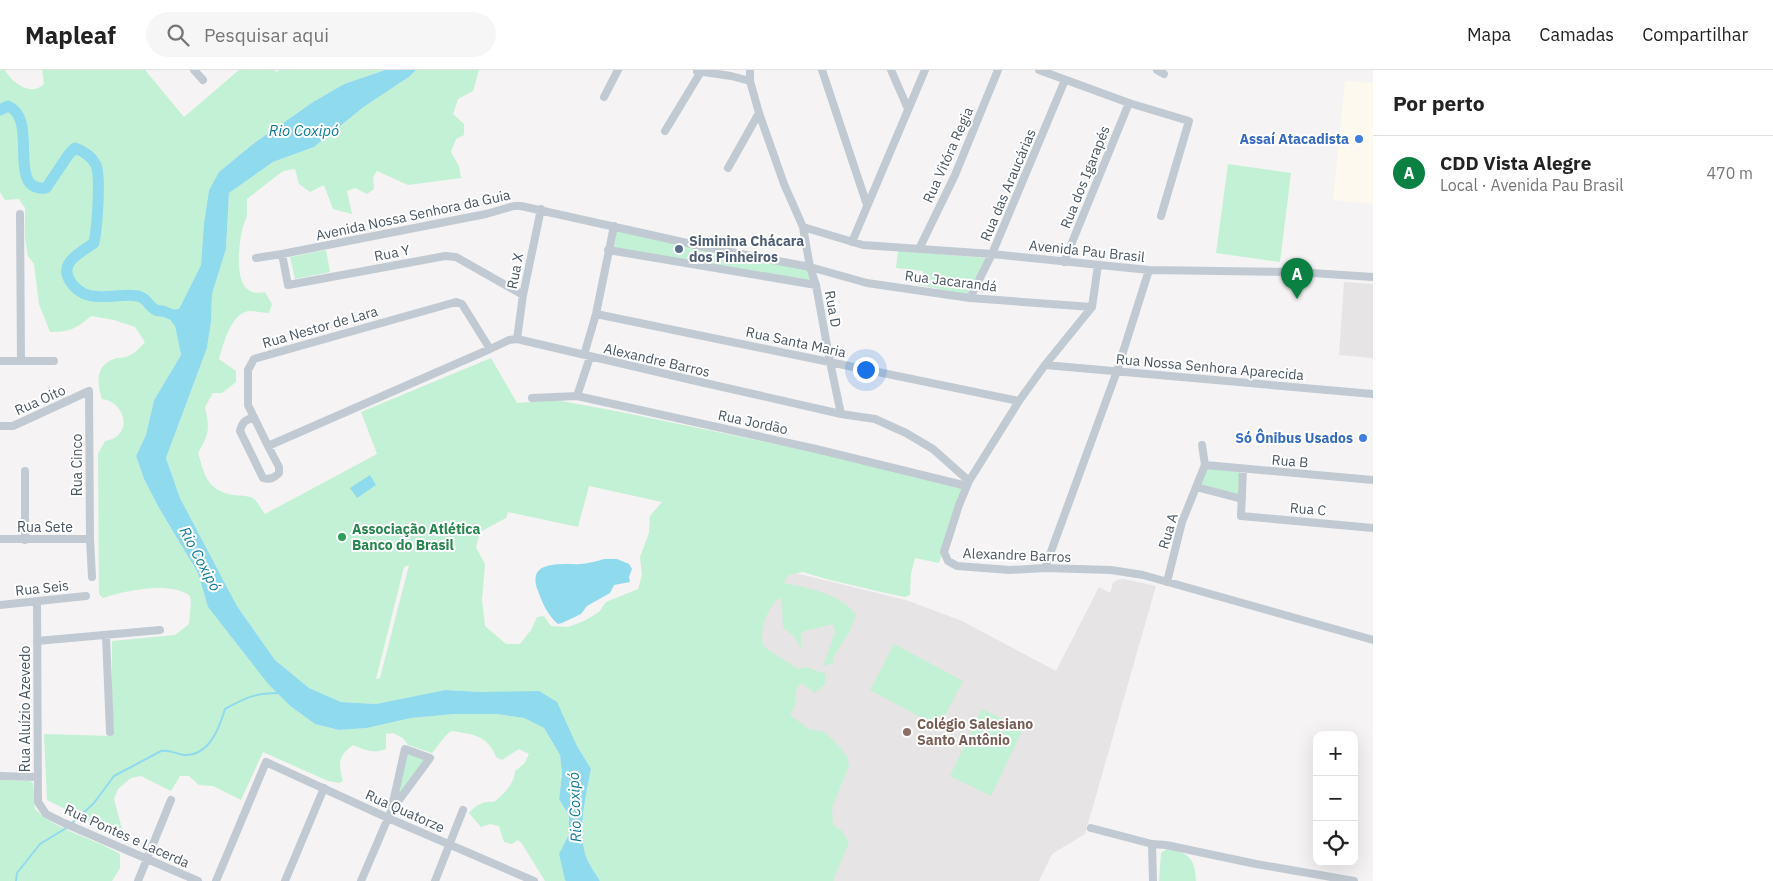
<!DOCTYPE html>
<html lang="pt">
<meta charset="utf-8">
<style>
body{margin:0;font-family:"IBM Plex Sans",sans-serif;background:#f6f6f6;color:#222}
.controls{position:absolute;right:15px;bottom:15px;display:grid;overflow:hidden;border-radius:10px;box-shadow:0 5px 20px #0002}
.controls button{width:45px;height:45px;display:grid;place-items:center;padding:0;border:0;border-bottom:1px solid #e0e0e0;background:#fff;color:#222;font:25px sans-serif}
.you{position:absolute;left:865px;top:299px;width:18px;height:18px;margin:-12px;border:4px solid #fff;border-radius:50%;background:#1a73e8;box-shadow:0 0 0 8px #1a73e833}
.badge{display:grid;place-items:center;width:32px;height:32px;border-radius:50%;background:#0b8043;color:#fff;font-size:16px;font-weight:700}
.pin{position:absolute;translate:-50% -41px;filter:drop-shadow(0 1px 2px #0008)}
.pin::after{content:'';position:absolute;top:26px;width:18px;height:15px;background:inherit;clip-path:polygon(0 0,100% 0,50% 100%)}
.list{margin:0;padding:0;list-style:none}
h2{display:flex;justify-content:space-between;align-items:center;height:65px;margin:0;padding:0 20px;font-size:21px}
h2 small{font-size:16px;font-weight:400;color:#767676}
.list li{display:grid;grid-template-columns:32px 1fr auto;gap:15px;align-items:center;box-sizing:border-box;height:75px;padding:0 20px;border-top:1px solid #e0e0e0}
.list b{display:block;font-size:19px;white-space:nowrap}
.list p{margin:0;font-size:16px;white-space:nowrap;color:#767676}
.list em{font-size:16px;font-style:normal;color:#767676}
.icon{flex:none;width:28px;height:28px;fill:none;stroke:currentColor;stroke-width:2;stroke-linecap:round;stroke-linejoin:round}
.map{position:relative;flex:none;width:1373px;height:811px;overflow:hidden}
header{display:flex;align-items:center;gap:30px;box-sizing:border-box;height:70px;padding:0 25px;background:#fff;border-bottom:1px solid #e0e0e0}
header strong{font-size:24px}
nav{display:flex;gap:28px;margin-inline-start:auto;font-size:18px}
.search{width:350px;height:45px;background:#f6f6f6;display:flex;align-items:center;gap:12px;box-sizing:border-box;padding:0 18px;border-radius:28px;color:#767676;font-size:19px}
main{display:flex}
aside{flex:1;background:#fff}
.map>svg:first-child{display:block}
.commercial{fill:#fdf9ef}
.education{fill:#e6e4e5}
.green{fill:#c3f1d5;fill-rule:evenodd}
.water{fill:#90daee}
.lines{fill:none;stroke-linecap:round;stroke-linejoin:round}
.stream{stroke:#90daee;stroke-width:2}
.river{stroke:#90daee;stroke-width:11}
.minor{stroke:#c1cad2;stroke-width:8}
.shop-dot{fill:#3f7fe0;stroke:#fff;stroke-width:2}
.service-dot{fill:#5c6f8a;stroke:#fff;stroke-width:2}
.leisure-dot{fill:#2e9e5b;stroke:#fff;stroke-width:2}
.education-dot{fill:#8d6e63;stroke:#fff;stroke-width:2}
.labels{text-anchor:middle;stroke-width:4;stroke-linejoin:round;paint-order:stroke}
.shop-label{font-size:14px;font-weight:bold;fill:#366cbe;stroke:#fff;text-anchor:end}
.street-label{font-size:14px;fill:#4a5661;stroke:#fff}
.service-label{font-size:14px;font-weight:bold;fill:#4e5e75;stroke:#fff;text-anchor:start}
.leisure-label{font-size:14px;font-weight:bold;fill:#27864d;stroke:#fff;text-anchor:start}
.education-label{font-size:14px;font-weight:bold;fill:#785e54;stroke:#fff;text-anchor:start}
.water-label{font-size:15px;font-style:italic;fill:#0c7c9b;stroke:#fff}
</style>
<header>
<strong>Mapleaf</strong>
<div class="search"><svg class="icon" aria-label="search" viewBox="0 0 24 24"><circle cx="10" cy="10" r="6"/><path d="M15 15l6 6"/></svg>Pesquisar aqui</div>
<nav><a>Mapa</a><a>Camadas</a><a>Compartilhar</a></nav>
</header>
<main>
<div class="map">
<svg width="1373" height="811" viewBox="0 0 1373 811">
<rect width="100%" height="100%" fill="#f5f3f3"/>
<path class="commercial" d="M1345,11L1373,13V134L1333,130Z"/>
<path class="education" d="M1344,212L1373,214V288L1339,285Z
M783,500L906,530L962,551L1056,601L1099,517L1110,523L1113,513L1117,510L1124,509L1156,516L1085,764L1052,784L1039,811H676L670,723Z"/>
<path class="green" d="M0,0H5C12,13 31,27 44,14L42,0H145L184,47L239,0H273L277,2L279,0H385L344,14L313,32L253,74L219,102L209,120L204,153L201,195L179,239L175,256L181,285L154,330L146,365L136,386L144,409L159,438L198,503L208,537L268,614L290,636L315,654L339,660L367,658L411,648L455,644H497L524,648L544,658L560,685L562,704L559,729L569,746V764L559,784L566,811H545L522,774L518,770L512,774L504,772L499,756L490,754L481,757L469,743C477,735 482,731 494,732C503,725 515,713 515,701L524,694L529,684L519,679L502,690L496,687C488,665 472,664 451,661C443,667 439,675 432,683L408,675L403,668L393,663L386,664V679C374,684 365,680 353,675C338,686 338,694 343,711L339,713L328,711L263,682L241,730L213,716L199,715L189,706H180L171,721L141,706L131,708L118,719L114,729L122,759L119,764L109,761L47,730L44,664L112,666V571L175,565L189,554L191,533L190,526C172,511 125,520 103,528L99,524L98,384L105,371C134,366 126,332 102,329C97,313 95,296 114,289C118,287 122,288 126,287C134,284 140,278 145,272L135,257L114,250L91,246C76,259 69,262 50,262L39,234L34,194L28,186L25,169V138L19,129L5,130L0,122Z
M416,0H479L473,21L458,29L453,44L464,54V65L456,69L451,82L459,96L461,108L408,115L377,101L373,107L374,119L367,124L355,118L347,121L352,144L333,139L324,115L310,122L299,114L295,99L283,101L247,129C247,134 247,140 247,145C246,150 243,155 242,160C238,181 232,230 265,222L272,234L269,243C262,243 256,241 250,241C231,242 223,275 219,289L236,301V312L222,323H213L205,337C210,359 209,364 198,383C205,406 207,420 233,425C240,426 246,425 253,428C258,432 261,439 265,444L377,384L361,342L491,288L517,333L556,330L621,342L843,388L963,417L939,493L915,488L911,503L910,525L905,527L890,524L826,509L803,502L788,505L784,513C812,519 835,522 856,544L850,561L833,587V593L823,596L835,562L833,554L801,562V579L794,566L783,558C782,547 783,537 780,527C767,538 758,560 764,577L798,599L806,597L826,604L825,614L815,623L801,613L796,620L795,635L790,645L809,659L824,662L834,671L847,686L849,696L832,737L833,755L841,760L849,772L833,811H600C596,804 591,798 588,791C576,765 586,726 591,699L576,674L481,622L445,620L376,634L341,632L309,618L275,590L237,536L180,428L166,388L207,278L211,252L212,224L226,179L229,123L273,92L314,77L365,36L409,7ZM589,416L662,432L650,446L649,463L640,487L642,505L638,519L606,532L599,542L584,551L568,557L551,556L544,546L537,547L531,560L520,574H506L485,556L482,530L485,494L476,477L480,462L506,448L508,442L578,457ZM409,495L380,608L376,609L404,497Z
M1228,94L1291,103L1280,192L1216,183Z
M616,160L808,199L813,212L614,178Z
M326,180L330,202L295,209L290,187Z
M898,181L987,188L967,225L920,215L923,201L896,198Z
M1206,397L1241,402L1240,427L1198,416Z
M894,574L963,611L939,657L870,620Z
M982,639L1023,659L991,726L950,706Z
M406,680L428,689L394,736Z
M0,710L30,711L33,713L35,739C58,762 92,767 120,784V798L112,811H0Z
M1167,779C1189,783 1195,788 1196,811H1159L1161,783Z"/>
<path class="water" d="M385,0H416L409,7L365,36L314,77L273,92L229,123L226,179L212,224L211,252L207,278L166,388L180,428L237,536L275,590L309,618L341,632L376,634L445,620L481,622L539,621L557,632L576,674L591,699C586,726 576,765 588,791C591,798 596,804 600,811H566L565,810L559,784L569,764V746L559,729L562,704L560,685L544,658L524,648L497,644H455L411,648L367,658L339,660L315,654L290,636L268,614L208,537L198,503L159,438L144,409L136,386L146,365L154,330L181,285L175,256L164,241L179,239L201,195L204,153L209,120L219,102L253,74L313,32L344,14Z
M370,405L376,415L357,428L350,418Z
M604,489H617L629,494L632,499L629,507L630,512L614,515L610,523L587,536L581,544L562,553L558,554C548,546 542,532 538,521C527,493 554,494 573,494C583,495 594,492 604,489Z"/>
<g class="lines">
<path class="stream" d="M71,754L94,733L114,706L161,681C170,679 175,684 184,685C209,686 219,659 225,639C245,628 255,623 278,623
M16,811L17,803L40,774L68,757"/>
<path class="river" d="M0,40L8,36C40,49 5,122 46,118L69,84L75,78C83,81 92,87 96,95C101,108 97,158 94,173C82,182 58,192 70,211C86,237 115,222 138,226C148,228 148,237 156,240C158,241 161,241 163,241C168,243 173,245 178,247"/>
<path class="minor" d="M194,0L203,10
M750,0V11L759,43L784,114L803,157L810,197L816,215L830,292L841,344
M822,0L867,135
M891,0L908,39
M1039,0L1129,33L1189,51L1161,146
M1157,0L1164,4
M697,1L731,6L750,11
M604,27L618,0
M665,61L702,0
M728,98L759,43
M20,144L21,291
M803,157L863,175L992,184L1149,200L1297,202L1373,207
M852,172L925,0
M919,179L955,105L998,0
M608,180L816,215
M282,184L288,215L445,186L456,187L523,225
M256,188L282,184L486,144L514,136H521L705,177L810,197L867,213L970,228L1092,237
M1064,192L1129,33
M970,228L992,184L1065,10
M596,244L1019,331
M517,269L523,225L541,139
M490,279L462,234L456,232L254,289L248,300V335L268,376L490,279L509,270L517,269L696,311L841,344L875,349L906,363L933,379L969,411L959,435L944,482L948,491L957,496L1010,500L1045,498L1111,500L1143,505L1373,570
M584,285L596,244L614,156
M0,291H54
M1045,295L1373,324
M577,326L590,287
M532,328L577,326L816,379L967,416
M254,348C245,349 242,353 240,361L263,408C270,410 274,408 279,403V397L268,376
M0,356H13L89,321L90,469L92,507
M1205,395L1373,410
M1243,399L1241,446L1373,458
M969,411L1019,331L1045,295L1092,237L1098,195
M1196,417L1242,429
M0,469H90
M25,470V401
M1045,498L1117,301L1149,200
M1167,512L1182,452L1205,395L1202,375
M37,532L38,732L46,744L64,753L198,811
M0,535L86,526
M106,566L110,662
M37,571L160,560
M0,706L38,707
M1091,758L1152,774
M138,811L171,730
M216,811L266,692L388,748L534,811
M285,811L324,718
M361,811L391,741L430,688L405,679L391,741
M435,811L463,740
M1153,811L1152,774L1166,775L1256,794L1354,811"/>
</g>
<g class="shop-dot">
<circle cx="1359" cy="69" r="5"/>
<circle cx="1363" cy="368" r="5"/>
</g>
<circle class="service-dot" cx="679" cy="179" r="5"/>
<circle class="leisure-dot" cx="342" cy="467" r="5"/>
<circle class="education-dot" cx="907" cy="662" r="5"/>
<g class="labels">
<g class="shop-label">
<text x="1349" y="74">Assaí Atacadista</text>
<text x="1353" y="373">Só Ônibus Usados</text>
</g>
<g class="street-label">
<text transform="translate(948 85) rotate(-66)" y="5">Rua Vitóra Regia</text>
<text transform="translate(1085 107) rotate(-68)" y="5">Rua dos Igarapés</text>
<text transform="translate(1008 115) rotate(-67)" y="5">Rua das Araucárias</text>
<text transform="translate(413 145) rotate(-12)" y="5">Avenida Nossa Senhora da Guia</text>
<text transform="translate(1087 181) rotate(6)" y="5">Avenida Pau Brasil</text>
<text transform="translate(392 183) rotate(-11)" y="5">Rua Y</text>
<text transform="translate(515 201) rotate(-79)" y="5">Rua X</text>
<text transform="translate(951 211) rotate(7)" y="5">Rua Jacarandá</text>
<text transform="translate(833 239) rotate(80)" y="5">Rua D</text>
<text transform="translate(320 257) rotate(-16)" y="5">Rua Nestor de Lara</text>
<text transform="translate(796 272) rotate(12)" y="5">Rua Santa Maria</text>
<text transform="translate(657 290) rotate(13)" y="5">Alexandre Barros</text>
<text transform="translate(1210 297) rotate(5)" y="5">Rua Nossa Senhora Aparecida</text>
<text transform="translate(40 330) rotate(-24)" y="5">Rua Oito</text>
<text transform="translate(753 352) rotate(12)" y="5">Rua Jordão</text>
<text transform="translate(1290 391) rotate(5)" y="5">Rua B</text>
<text transform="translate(77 395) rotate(-90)" y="5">Rua Cinco</text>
<text transform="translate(1308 439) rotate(5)" y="5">Rua C</text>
<text x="45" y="462">Rua Sete</text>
<text transform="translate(1168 461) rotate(-74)" y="5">Rua A</text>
<text transform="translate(1017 485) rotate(2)" y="5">Alexandre Barros</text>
<text transform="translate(42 518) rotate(-6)" y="5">Rua Seis</text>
<text transform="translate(25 639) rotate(-90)" y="5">Rua Aluízio Azevedo</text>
<text transform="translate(405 741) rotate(24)" y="5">Rua Quatorze</text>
<text transform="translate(127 766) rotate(24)" y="5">Rua Pontes e Lacerda</text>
</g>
<g class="service-label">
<text x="689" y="176">Siminina Chácara<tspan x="689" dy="16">dos Pinheiros</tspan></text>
</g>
<g class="leisure-label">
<text x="352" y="464">Associação Atlética<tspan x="352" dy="16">Banco do Brasil</tspan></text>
</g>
<g class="education-label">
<text x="917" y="659">Colégio Salesiano<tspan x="917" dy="16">Santo Antônio</tspan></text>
</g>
<g class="water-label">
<text x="304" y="66">Rio Coxipó</text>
<text transform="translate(200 489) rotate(62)" y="5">Rio Coxipó</text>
<text transform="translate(575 737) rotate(-92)" y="5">Rio Coxipó</text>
</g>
</g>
</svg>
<div class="controls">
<button>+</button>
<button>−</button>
<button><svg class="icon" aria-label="locate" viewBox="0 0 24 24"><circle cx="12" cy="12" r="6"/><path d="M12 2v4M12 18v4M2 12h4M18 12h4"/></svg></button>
</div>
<div class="you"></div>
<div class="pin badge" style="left:1297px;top:229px">A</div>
</div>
<aside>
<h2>Por perto<small></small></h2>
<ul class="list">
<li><span class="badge">A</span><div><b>CDD Vista Alegre</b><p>Local · Avenida Pau Brasil</p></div><em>470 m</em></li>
</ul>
</aside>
</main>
